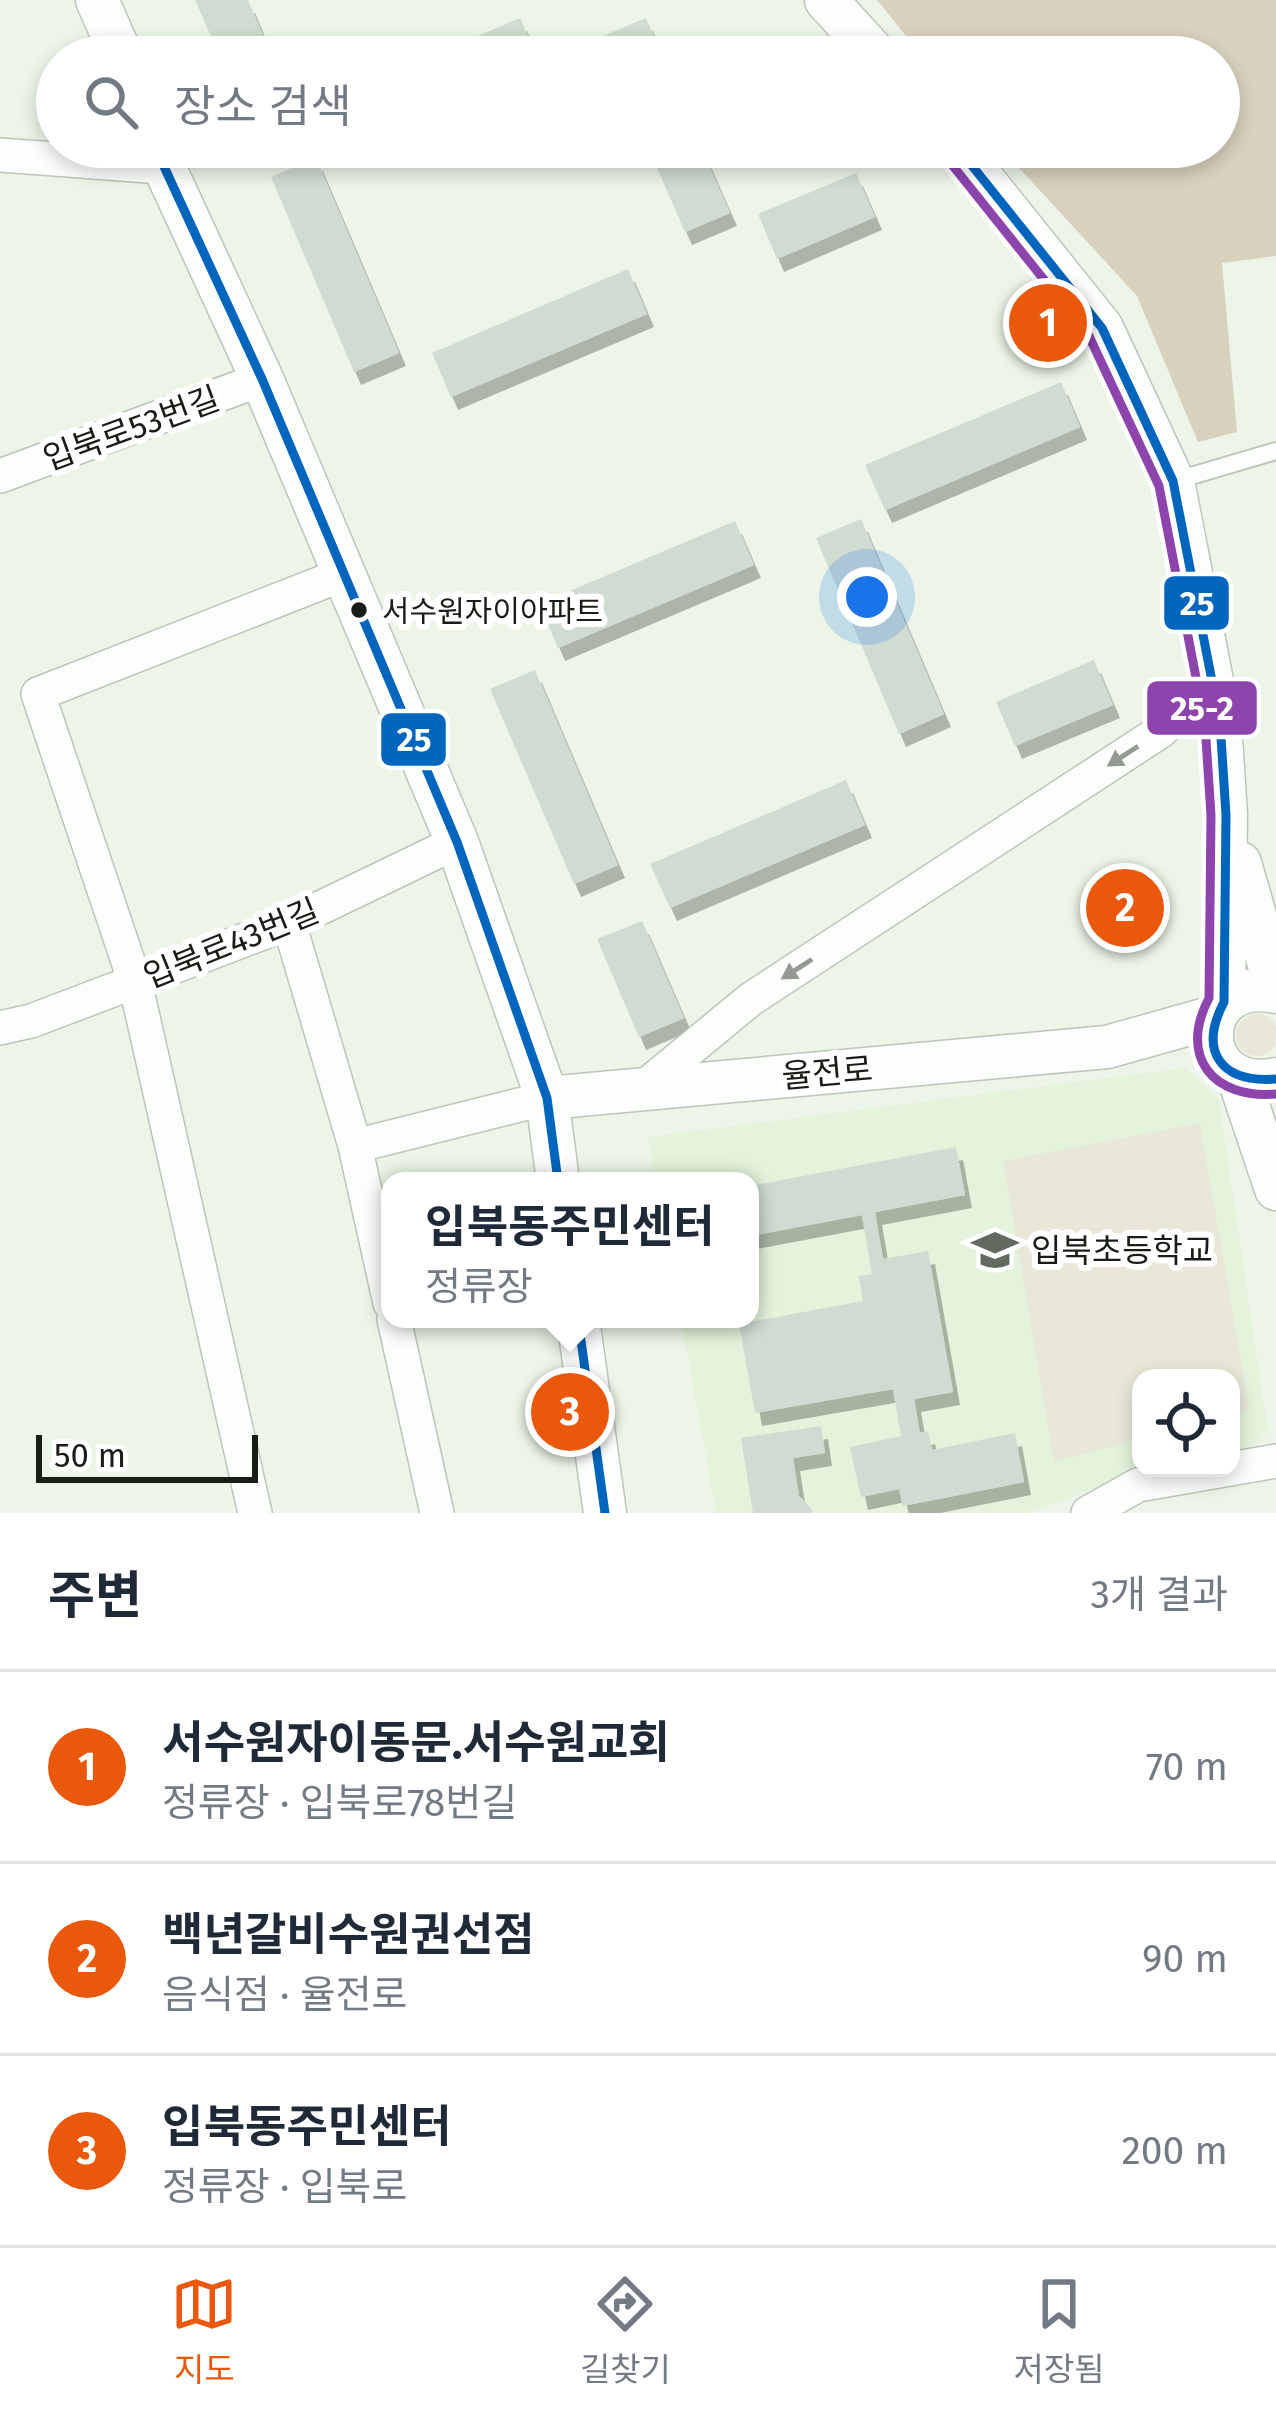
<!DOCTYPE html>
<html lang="ko">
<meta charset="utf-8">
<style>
body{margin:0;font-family:"Fira Sans","Noto Sans KR",sans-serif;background:#f6f6f7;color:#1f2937}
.controls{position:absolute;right:36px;bottom:36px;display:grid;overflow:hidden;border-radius:24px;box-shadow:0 6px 18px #0003}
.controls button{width:108px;height:108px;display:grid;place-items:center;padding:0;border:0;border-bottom:3px solid #e0e1e3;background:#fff;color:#1f2937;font:60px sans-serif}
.scale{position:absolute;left:36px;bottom:30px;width:222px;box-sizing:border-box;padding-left:12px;border:6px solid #181d15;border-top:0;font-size:33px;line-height:42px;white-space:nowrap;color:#181d15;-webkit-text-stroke:9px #fff;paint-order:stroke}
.you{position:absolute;left:867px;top:597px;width:42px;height:42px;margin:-30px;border:9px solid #fff;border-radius:50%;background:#1a73e8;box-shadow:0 0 0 18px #1a73e833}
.badge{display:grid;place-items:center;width:78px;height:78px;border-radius:50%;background:#ea580c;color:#fff;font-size:39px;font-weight:700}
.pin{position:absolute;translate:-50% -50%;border:6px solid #fff;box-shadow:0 3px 12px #0006}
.popup{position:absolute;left:381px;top:1172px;width:378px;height:156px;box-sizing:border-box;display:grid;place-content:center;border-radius:24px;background:#fff;filter:drop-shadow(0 3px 9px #0005);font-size:39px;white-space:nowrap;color:#747a83}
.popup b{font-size:45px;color:#1f2937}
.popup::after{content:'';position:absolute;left:50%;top:100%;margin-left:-24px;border:24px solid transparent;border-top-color:#fff}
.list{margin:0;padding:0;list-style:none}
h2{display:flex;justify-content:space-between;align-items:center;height:156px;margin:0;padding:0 48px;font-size:51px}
h2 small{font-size:39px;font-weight:400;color:#747a83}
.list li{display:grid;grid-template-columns:78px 1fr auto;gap:36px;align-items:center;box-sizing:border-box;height:192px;padding:0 48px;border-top:3px solid #e0e1e3}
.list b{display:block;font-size:45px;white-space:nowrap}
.list p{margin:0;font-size:39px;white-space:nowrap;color:#747a83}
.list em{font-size:39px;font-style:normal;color:#747a83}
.icon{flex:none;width:66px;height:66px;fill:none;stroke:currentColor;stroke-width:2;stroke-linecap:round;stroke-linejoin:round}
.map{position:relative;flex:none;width:1276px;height:1513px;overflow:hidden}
.search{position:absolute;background:#fff;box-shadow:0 6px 18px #0003;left:36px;right:36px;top:36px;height:132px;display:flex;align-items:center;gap:30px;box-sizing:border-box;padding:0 42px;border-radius:66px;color:#747a83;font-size:45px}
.sheet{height:732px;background:#fff}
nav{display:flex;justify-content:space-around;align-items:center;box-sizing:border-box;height:168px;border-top:3px solid #e0e1e3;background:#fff;font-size:33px;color:#747a83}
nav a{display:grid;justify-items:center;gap:6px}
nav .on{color:#ea580c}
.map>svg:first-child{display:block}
.built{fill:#e4f3db}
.green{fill:#e9e7d8}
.forest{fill:#d7d1bd}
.building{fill:#d0dbd2;filter:url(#shadow)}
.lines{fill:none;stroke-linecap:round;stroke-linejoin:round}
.service-casing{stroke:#bdc5ba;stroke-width:20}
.minor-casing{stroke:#bdc5ba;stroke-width:36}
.tertiary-casing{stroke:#bdc5ba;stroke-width:45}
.service{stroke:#fcfefc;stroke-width:16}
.minor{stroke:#fcfefc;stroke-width:33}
.tertiary{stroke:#fcfefc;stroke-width:42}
.bus-1-casing{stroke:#fff;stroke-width:18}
.bus-2-casing{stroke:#fff;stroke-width:18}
.bus-1{stroke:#0065bd;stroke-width:9}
.bus-2{stroke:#8e44ad;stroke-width:9}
.oneway{fill:#959994}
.bus-dot{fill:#181d15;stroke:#fff;stroke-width:4.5}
.labels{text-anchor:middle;stroke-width:12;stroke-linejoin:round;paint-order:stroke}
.bus-label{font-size:30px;fill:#181d15;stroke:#fff;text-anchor:start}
.street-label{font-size:33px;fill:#181d15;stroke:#fff}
.poi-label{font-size:33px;fill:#181d15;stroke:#fff;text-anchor:start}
.line-badge{stroke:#fff;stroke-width:4.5}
.badge-label{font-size:33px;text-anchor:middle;font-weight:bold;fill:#fff}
</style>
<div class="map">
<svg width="1276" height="1513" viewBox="0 0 1276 1513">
<defs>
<filter id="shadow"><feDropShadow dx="7" dy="13" stdDeviation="0" flood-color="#0004"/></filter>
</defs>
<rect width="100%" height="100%" fill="#ecf5e8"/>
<path class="built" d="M1186,1068L1219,1100L1268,1432L1249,1451L1231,1452V1378H1141V1468H1148L1029,1513H716L681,1319H750V1181H656L648,1137Z"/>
<path class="green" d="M1236 1035a21 21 0 1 1 42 0a21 21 0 1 1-42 0Z
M1200,1123L1249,1408L1231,1413V1378H1141V1438L1054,1462L1003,1161Z"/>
<path class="forest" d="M877,0H1276V256L1222,263L1237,432L1198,442L1137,296L1000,147H1219V57H923Z"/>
<path class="building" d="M195,0H248L272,57H220Z
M520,18L537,57H428Z
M646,18L663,57H610L601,37Z
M648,147H701L730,213L685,232Z
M316,158L399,353L354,372L271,177Z
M856,173L875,217L777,259L758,214Z
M628,269L647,314L451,397L432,353Z
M1061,382L1080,427L885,510L865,465Z
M861,519L944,714L899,734L816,538Z
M735,521L754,565L558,648L539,604Z
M1094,660L1113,705L1015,746L996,702Z
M535,670L618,865L574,884L490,689Z
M846,780L865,825L670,908L650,864Z
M642,921L684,1018L639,1037L597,939Z
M956,1147L965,1195L875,1212L883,1259L928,1251L953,1392L914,1399L920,1433L928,1431L932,1450L1015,1433L1024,1482L903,1506L899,1489L861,1497L850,1447L901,1436L893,1389L755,1413L739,1324L863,1301L859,1276L872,1274L862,1215L750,1236V1186Z
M821,1426L825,1453L793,1458L799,1496L811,1508L812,1513H753L741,1438Z"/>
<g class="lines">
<g class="service-casing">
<path id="service" d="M1174,481L1276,451"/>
</g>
<g class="minor-casing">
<path id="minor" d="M0,155L162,167
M0,476L262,379
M289,923L355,1146L390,1303
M0,1028L31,1021L289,923L457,842
M643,1088L751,999L1161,731L1211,680
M355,1146L547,1098
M394,1319L437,1513
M255,1513L135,982L38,694L344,574
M1088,1513L1138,1485L1276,1461"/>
</g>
<g class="tertiary-casing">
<path id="tertiary" d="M97,0L122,57
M826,0L878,57
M155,147L262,379L457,842L547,1098L558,1181
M957,147L1102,328L1173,481L1220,722L1226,815L1224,1002
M1240,863L1276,989
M1276,992C1190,974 1191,1096 1276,1079
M1239,1079L1276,1189
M547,1098L1107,1047L1214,1017
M578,1319L605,1513"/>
</g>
<use href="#service" class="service"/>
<use href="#minor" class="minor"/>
<use href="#tertiary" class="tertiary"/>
<g class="bus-1-casing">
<path id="bus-1" d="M155,147L262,379L457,842L547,1098L558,1181
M957,147L1102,328L1173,481L1220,722L1226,815L1224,1002C1198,1052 1221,1083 1276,1079
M578,1319L605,1513"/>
</g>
<g class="bus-2-casing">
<path id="bus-2" d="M945,156L1089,336L1159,486L1205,724L1211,815L1209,998C1178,1057 1213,1099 1276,1094"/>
</g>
<use href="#bus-1" class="bus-1"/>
<use href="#bus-2" class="bus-2"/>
</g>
<defs><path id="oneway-solid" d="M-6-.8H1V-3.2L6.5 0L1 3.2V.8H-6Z" transform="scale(3)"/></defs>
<g class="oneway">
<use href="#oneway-solid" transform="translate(1123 756) rotate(147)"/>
<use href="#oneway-solid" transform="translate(797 969) rotate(147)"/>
</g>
<defs>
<g id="school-bare" transform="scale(3.6)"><path d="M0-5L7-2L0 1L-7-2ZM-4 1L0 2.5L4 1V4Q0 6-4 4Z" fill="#62695f" stroke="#fff" stroke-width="2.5" paint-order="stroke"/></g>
</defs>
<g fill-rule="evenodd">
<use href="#school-bare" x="995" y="1250"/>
</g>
<circle class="bus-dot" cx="359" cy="610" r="10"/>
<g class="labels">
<g class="bus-label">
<text x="382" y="622">서수원자이아파트</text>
</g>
<g class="street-label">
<text transform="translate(131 428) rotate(-20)" y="12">입북로53번길</text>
<text transform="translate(231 943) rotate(-22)" y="12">입북로43번길</text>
<text transform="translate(827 1072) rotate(-5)" y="12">율전로</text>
</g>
<g class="poi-label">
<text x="1031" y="1262">입북초등학교</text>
</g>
</g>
<g class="line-badge">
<rect x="1162" y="574" width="69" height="58" rx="12" fill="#0065bd"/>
<rect x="1145" y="679" width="114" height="58" rx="12" fill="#8e44ad"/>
<rect x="379" y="711" width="69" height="57" rx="12" fill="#0065bd"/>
</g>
<g class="badge-label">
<text x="1197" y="615">25</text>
<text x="1202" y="720">25-2</text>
<text x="414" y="751">25</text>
</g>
</svg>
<div class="controls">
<button><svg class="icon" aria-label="locate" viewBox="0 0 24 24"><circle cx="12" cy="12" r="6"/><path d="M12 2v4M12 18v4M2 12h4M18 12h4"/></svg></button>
</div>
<div class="scale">50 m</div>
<div class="you"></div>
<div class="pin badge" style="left:1048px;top:323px">1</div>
<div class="pin badge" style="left:1125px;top:908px">2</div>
<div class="pin badge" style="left:570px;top:1412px">3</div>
<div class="popup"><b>입북동주민센터</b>정류장</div>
<div class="search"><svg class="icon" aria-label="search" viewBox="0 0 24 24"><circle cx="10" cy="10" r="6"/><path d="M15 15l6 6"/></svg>장소 검색</div>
</div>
<section class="sheet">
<h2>주변<small>3개 결과</small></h2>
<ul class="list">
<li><span class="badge">1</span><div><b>서수원자이동문.서수원교회</b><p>정류장 · 입북로78번길</p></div><em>70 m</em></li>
<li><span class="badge">2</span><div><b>백년갈비수원권선점</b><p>음식점 · 율전로</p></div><em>90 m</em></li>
<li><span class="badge">3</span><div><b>입북동주민센터</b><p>정류장 · 입북로</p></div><em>200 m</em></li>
</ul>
</section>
<nav>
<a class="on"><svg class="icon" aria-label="map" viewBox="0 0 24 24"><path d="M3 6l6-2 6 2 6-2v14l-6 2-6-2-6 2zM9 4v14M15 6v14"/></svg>지도</a>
<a><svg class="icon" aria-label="directions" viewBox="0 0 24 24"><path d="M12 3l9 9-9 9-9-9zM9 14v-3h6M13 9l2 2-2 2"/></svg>길찾기</a>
<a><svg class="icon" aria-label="saved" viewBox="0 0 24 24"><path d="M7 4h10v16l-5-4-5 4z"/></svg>저장됨</a>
</nav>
